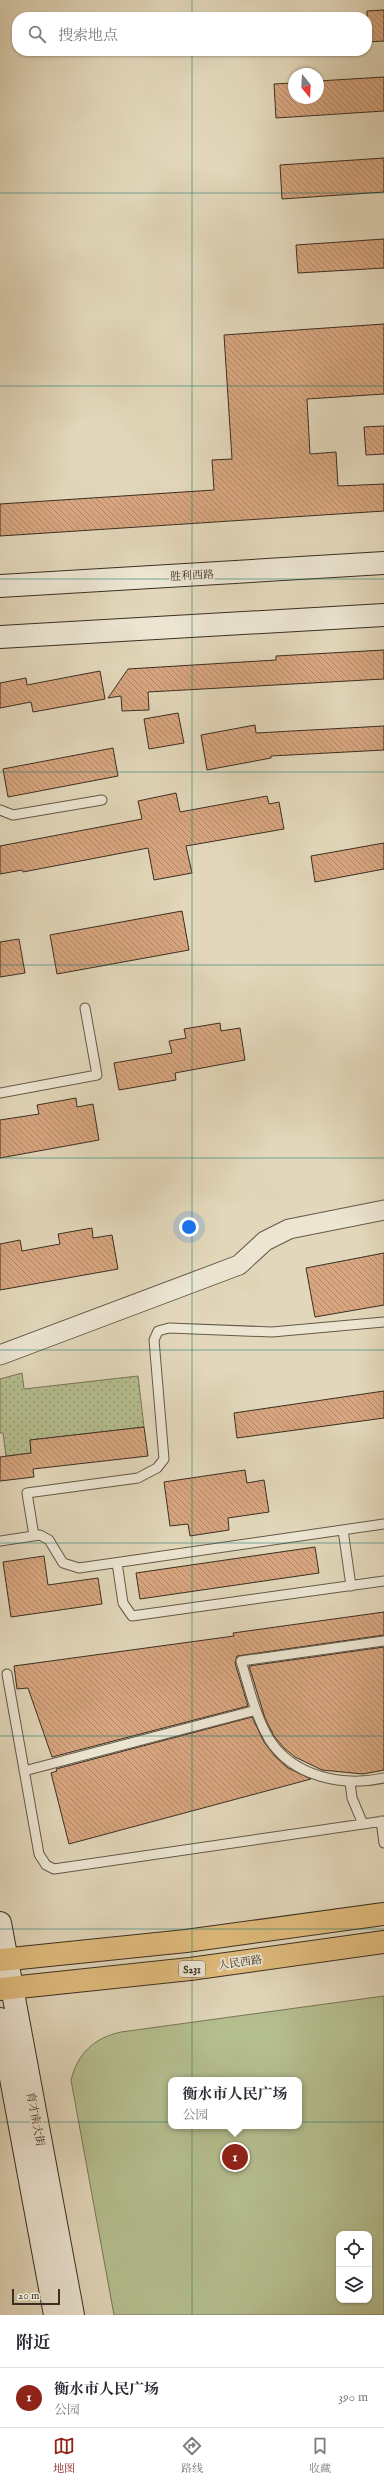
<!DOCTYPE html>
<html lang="zh">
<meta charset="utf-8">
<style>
body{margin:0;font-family:"IM FELL English","Noto Serif SC",serif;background:#f7f7f7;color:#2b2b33}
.controls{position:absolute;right:12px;bottom:12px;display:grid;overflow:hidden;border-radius:8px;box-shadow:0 1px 3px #0004}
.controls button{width:36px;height:36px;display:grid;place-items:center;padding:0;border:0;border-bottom:1px solid #e1e1e2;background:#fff;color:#2b2b33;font:20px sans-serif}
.compass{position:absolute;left:288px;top:68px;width:36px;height:36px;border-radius:50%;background:#fff;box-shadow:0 1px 3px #0004;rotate:162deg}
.scale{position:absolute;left:12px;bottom:10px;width:48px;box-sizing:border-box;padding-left:4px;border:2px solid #3b2f22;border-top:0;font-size:11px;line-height:14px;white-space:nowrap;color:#3b2f22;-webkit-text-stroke:3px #ece5d2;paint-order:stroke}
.you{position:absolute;left:189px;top:1227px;width:14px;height:14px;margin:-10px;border:3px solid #fff;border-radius:50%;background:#1a73e8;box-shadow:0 0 0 6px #1a73e833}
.badge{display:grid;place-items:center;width:26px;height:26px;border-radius:50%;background:#8f2418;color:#fff;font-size:13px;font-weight:700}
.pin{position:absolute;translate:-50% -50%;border:2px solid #fff;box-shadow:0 1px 4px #0006}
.popup{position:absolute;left:168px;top:2077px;width:134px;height:52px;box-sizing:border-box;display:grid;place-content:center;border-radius:8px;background:#fff;filter:drop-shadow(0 1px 3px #0005);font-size:13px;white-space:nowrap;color:#7c7c81}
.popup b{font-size:15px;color:#2b2b33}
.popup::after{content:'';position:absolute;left:50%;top:100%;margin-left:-8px;border:8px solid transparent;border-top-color:#fff}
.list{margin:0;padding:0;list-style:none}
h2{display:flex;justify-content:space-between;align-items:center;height:52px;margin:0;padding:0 16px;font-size:17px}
h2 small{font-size:13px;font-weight:400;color:#7c7c81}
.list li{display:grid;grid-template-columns:26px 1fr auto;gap:12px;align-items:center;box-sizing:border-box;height:60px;padding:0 16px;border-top:1px solid #e1e1e2}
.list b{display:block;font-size:15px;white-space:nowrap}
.list p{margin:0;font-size:13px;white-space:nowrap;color:#7c7c81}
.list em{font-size:13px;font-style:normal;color:#7c7c81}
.icon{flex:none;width:22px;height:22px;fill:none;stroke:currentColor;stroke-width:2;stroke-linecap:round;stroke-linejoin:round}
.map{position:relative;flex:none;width:384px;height:2315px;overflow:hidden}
.search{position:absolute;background:#fff;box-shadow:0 1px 3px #0004;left:12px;right:12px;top:12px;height:44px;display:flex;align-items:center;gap:10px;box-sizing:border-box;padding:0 14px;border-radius:16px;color:#7c7c81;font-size:15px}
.sheet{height:112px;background:#fff}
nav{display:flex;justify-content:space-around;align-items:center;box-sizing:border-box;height:56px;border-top:1px solid #e1e1e2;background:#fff;font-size:11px;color:#7c7c81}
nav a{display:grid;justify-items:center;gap:2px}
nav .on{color:#8f2418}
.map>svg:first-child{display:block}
.grass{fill:url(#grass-dots);stroke:#787658}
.park{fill:#b5be8f;stroke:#787658;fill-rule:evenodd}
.building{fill:url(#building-back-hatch);stroke:#3b2f22}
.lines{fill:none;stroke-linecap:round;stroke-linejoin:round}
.service-casing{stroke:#655948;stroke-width:11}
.minor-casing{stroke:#655948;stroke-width:21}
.secondary-casing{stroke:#3b2f22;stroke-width:24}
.primary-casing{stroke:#3b2f22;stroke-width:24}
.service{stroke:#ece5d2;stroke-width:9}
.minor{stroke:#ece5d2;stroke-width:19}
.secondary{stroke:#ece5d2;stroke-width:22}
.primary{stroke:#e1bc7d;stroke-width:22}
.grid{fill:none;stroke:#0f766e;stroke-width:1;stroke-opacity:0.55}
.labels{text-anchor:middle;stroke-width:4;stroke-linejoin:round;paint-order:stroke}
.shield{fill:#ece5d2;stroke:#706657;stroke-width:1}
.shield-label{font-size:10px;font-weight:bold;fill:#3b2f22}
.street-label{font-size:11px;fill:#3b2f22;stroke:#ece5d2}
</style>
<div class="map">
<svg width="384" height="2315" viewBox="0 0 384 2315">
<defs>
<pattern id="grass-dots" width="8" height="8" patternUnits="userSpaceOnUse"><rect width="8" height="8" fill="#b5be8f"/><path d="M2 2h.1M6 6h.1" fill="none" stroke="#949b74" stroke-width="1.8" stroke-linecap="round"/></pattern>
<pattern id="building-back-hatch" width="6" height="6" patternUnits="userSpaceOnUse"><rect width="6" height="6" fill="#d8a680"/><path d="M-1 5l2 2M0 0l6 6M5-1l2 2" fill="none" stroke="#b08868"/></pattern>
</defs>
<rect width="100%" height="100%" fill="#e2d7ba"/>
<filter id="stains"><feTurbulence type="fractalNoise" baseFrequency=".005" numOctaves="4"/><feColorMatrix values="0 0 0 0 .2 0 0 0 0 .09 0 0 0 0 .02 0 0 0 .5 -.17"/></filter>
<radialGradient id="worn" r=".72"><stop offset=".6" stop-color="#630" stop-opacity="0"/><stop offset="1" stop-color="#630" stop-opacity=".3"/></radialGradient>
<path class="grass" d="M22,1373L24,1389L138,1376L144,1427L30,1440L31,1453L6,1456L3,1433H0V1379Z"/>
<path class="park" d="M384,1996V2315H114L71,2080C78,2053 94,2038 121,2032ZM171,2080H299V2126H171ZM339,2234H369V2300H339Z"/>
<path class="building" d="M384,10V41L367,42V11Z
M384,77V111L276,118L274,84L294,83V98H318V81Z
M384,158V192L282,199L280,165Z
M384,239V268L298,273L296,245Z
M384,324V394L307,399L310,454L336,452L338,486L384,484V511L0,536V504L214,490L212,460L232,459L224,335Z
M384,426V454L366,455L364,427Z
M384,650V679L148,692L149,710L122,711L121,696L108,698L128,669L276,660V656Z
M100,671L105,699L33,712L31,702L0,708V683L26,678L27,685Z
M178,713L184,743L149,749L144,719Z
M255,725L256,733L384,726V750L271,756V758L207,770L201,735Z
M113,748L118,776L8,797L3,769Z
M176,793L180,812L267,796L269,804L279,802L284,829L186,846L192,873L154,880L148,848L23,872L22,870L0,874V846L142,819L138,801Z
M384,843V869L315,882L311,856Z
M182,911L189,950L57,974L50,935Z
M19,939L25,973L0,977V942Z
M220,1023L221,1031L240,1028L245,1060L175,1073L176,1080L119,1090L114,1063L172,1053L169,1041L186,1038L184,1029Z
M76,1098L77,1107L93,1104L99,1140L0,1158V1120L39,1114L37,1105Z
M92,1228L93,1238L112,1235L118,1269L0,1290V1244L20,1240L22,1251L60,1244L58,1234Z
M384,1253V1305L315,1317L306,1268Z
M384,1391V1418L237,1438L234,1413Z
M144,1427L148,1456L33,1469L34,1477L0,1481V1457L31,1453L30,1440Z
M245,1470L247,1483L264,1480L269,1512L228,1518L229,1530L190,1536L188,1524L170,1526L164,1482Z
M315,1547L319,1573L140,1599L136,1573Z
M44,1556L48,1585L98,1578L102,1604L11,1617L3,1562Z
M384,1612V1635L237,1656L235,1663L248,1706L52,1757L28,1688L17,1689L14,1666L234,1636L233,1633Z
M384,1647V1770L363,1774L322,1770L295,1757L284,1748L274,1736L265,1718L249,1666Z
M252,1717L264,1742L275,1756L288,1768L311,1779L69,1844L51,1773L57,1771L56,1769Z"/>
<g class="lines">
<g class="service-casing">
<path id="service" d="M0,810L13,815L102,800
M0,1093L97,1075L85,1008
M343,1530L351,1586
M34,1536L27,1493L138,1478L157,1468L164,1459L154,1340L158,1331L169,1328L272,1332L384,1322
M0,1541L40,1535L49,1540L63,1563L79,1568L384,1524
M117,1563L123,1603L132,1616L384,1581
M384,1641L241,1661C249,1687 255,1715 269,1739C293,1777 343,1787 384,1778
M7,1674L39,1854L46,1865L54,1869L384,1821
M24,1771L256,1710
M350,1782L352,1798L363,1824
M381,1821L384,1843"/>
</g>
<g class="minor-casing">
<path id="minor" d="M0,1355L239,1265L265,1241L289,1229L384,1210"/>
</g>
<g class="secondary-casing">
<path id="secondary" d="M0,586L384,563
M0,637L384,615
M0,1923L73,2315
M0,2019L55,2315"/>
</g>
<g class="primary-casing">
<path id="primary" d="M0,1960L186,1941L384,1914
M0,1989L190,1969L384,1942"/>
</g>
<use href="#service" class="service"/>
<use href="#minor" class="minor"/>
<use href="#secondary" class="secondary"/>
<use href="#primary" class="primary"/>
</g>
<path class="grid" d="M192,0V17M192,51V2315M0,193H384M0,386H384M0,579H384M0,772H384M0,965H384M0,1158H384M0,1350H384M0,1543H384M0,1736H384M0,1929H384M0,2122H384"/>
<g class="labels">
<rect class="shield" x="179" y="1961" width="26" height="16" rx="3"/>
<g class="shield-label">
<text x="192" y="1973">S231</text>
</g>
<g class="street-label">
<text transform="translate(192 575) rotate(-3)" y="4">胜利西路</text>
<text transform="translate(240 1962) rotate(-8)" y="4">人民西路</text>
<text transform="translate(36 2119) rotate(79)" y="4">育才南大街</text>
</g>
</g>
<rect width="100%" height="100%" filter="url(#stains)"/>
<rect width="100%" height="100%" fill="url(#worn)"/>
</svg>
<div class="controls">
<button><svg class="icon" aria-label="locate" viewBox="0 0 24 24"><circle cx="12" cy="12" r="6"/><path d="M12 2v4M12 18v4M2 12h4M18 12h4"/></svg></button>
<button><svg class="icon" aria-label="layers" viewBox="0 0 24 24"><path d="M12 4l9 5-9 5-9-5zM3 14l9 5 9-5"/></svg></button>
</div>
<svg class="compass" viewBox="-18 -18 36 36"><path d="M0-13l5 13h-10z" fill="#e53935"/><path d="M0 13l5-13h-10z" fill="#7c7c81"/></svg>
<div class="scale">20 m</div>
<div class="you"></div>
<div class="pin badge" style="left:235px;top:2157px">1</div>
<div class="popup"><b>衡水市人民广场</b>公园</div>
<div class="search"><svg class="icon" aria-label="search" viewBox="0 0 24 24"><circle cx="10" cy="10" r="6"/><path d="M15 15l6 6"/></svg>搜索地点</div>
</div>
<section class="sheet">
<h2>附近<small></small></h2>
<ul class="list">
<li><span class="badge">1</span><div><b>衡水市人民广场</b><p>公园</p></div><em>390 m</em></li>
</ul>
</section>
<nav>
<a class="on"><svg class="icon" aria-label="map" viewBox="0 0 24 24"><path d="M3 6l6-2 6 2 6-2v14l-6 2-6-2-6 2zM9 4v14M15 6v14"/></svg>地图</a>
<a><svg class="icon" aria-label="directions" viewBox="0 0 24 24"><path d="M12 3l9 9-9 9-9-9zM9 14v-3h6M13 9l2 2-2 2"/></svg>路线</a>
<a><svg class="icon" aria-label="saved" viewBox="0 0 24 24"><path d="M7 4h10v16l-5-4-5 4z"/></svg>收藏</a>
</nav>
